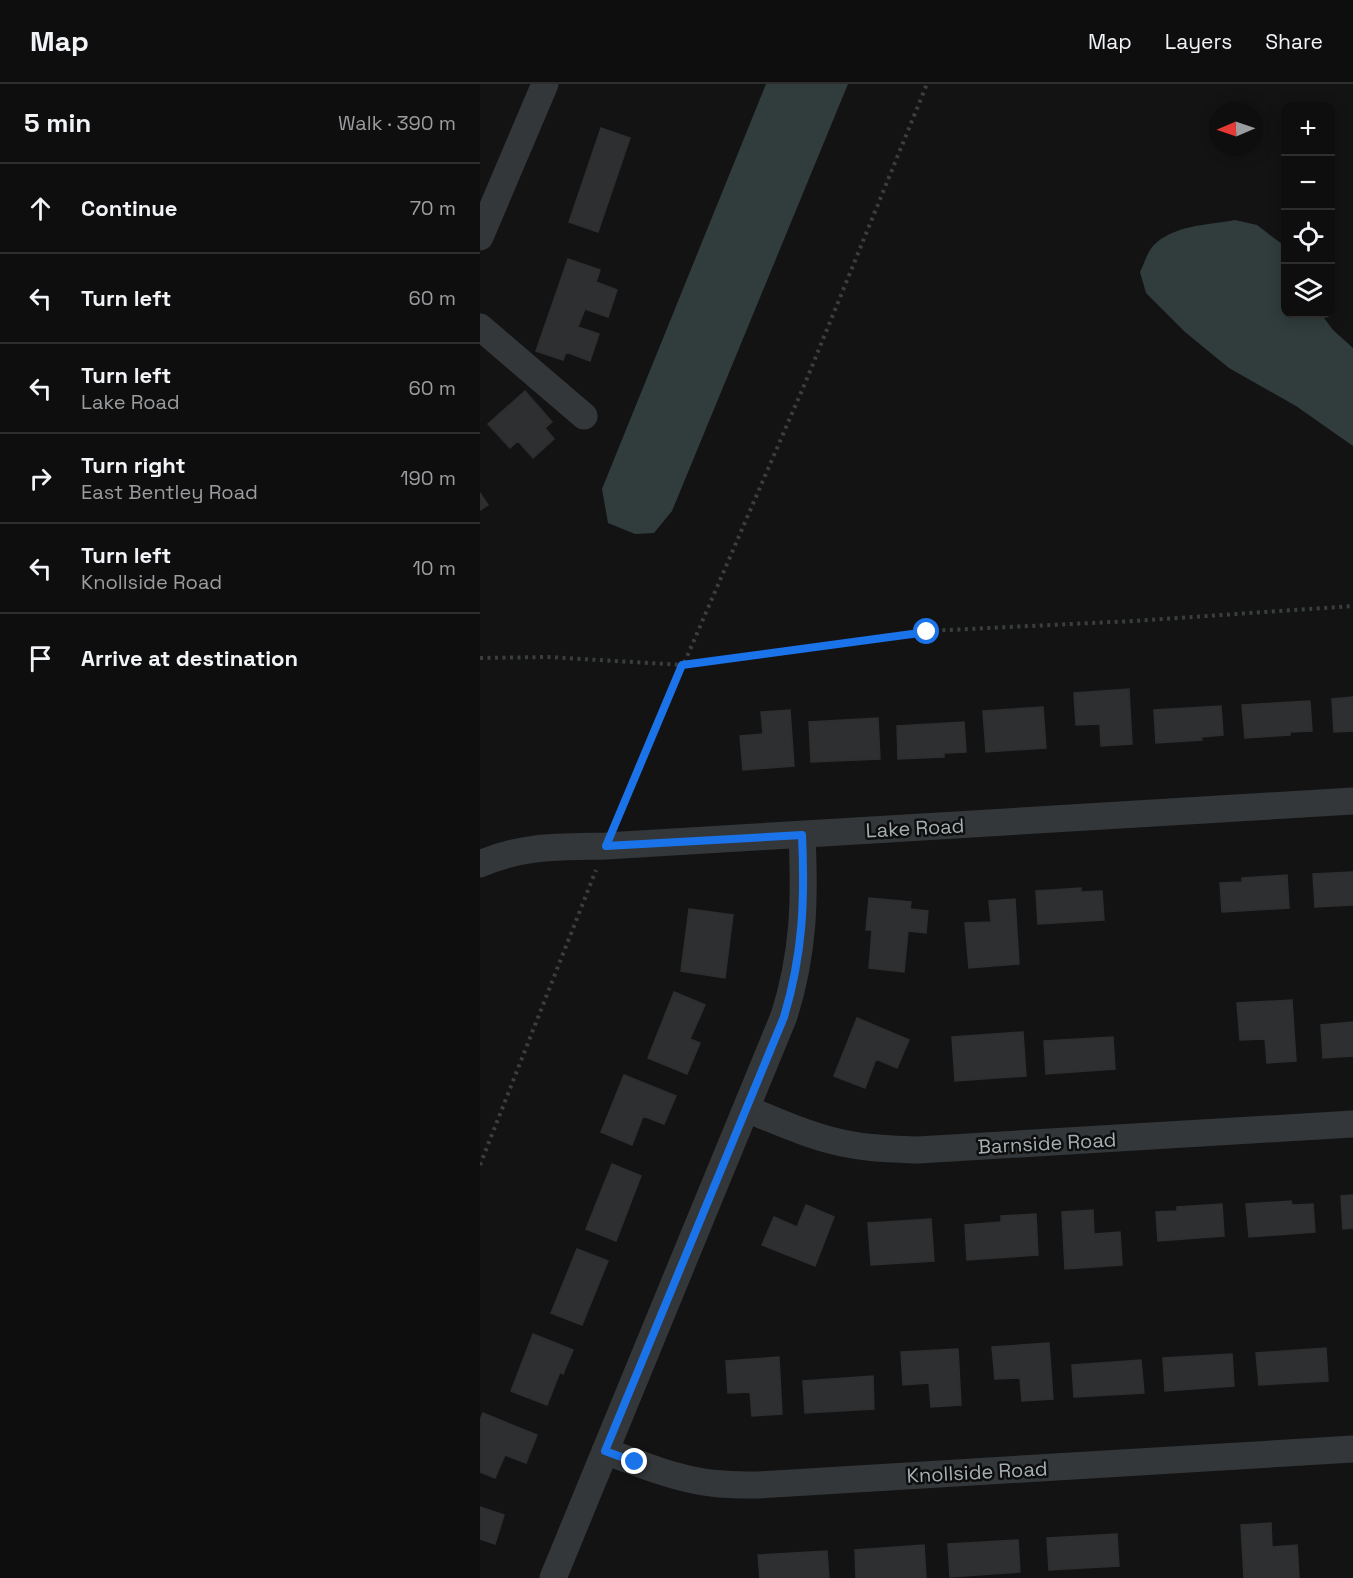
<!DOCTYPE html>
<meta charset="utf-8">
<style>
body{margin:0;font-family:"Space Grotesk",sans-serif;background:#171718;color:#f1f3f6}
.controls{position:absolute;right:18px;top:18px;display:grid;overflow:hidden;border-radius:12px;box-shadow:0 3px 15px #0003}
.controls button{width:54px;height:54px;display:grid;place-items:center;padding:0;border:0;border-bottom:2px solid #2e2e2f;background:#0e0e0f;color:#f1f3f6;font:30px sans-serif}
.compass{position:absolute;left:729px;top:18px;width:54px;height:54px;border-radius:50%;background:#0e0e0f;box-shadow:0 3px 15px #0003;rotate:268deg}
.stop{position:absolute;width:18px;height:18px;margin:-14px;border:4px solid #1a73e8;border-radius:50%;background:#fff}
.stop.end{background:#1a73e8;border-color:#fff;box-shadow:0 2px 6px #0008}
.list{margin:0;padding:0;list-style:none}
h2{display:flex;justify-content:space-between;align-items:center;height:78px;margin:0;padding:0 24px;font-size:26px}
h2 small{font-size:20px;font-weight:400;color:#9b9c9e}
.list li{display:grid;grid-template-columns:39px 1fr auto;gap:18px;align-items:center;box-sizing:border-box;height:90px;padding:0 24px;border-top:2px solid #2e2e2f}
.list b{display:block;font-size:22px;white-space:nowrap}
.list p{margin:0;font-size:20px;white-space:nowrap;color:#9b9c9e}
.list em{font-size:20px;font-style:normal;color:#9b9c9e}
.icon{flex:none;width:33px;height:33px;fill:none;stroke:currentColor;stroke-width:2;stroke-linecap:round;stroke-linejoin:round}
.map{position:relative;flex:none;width:873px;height:1494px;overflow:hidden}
header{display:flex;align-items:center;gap:36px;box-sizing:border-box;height:84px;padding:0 30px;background:#0e0e0f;border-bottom:2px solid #2e2e2f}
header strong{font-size:28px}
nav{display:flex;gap:33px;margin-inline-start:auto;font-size:21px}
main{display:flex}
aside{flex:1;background:#0e0e0f}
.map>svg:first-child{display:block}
.water{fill:#303d3c}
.building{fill:#2e2f30;stroke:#2d2e30;stroke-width:1.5}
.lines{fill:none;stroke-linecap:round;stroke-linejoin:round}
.path{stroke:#3a3e3f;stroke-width:4;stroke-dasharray:3 4.5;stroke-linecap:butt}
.minor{stroke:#343739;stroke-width:27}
.route{stroke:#1a73e8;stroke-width:8}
.labels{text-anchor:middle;stroke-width:5;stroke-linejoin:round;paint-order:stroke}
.street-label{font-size:20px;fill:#a6b0b3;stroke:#0e0e0f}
</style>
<header>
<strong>Map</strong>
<nav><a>Map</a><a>Layers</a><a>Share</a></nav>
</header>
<main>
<aside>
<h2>5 min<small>Walk · 390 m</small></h2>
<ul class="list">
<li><svg class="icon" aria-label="ahead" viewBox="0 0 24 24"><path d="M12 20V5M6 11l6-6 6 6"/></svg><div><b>Continue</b></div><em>70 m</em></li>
<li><svg class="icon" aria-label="left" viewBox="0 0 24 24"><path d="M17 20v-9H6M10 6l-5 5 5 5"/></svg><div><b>Turn left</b></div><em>60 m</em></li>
<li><svg class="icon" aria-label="left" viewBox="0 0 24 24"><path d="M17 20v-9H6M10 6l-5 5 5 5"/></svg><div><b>Turn left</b><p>Lake Road</p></div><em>60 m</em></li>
<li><svg class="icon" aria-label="right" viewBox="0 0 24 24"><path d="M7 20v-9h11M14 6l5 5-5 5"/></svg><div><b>Turn right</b><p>East Bentley Road</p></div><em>190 m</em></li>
<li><svg class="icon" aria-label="left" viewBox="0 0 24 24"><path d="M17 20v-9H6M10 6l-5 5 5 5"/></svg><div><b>Turn left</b><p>Knollside Road</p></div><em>10 m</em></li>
<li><svg class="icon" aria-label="arrive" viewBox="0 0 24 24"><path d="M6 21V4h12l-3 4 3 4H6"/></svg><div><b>Arrive at destination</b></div></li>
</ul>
</aside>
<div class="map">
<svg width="873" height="1494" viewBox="0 0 873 1494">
<rect width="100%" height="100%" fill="#131314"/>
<path class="water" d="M286,0H368L192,427L174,449L155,450L128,439L122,405Z
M755,136L777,141L802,160L805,166L806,230H841L853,246L873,264V362L816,322L749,284L705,248L666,209L660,188C664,180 667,169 673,162C693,141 728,141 755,136Z"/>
<path class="building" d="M121,44L150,54L118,148L89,138Z
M88,175L120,186L116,198L137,206L128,233L105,225L98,243L119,250L110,277L86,268L83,276L56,267Z
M45,307L72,338L65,344L74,355L53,374L38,357L30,364L8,340Z
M0,409L8,421L0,426Z
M649,605L652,660L621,662L620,640L596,641L594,609Z
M873,613V647L854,648L852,615Z
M830,617L832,647L810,648V651L765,654L762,621Z
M741,622L743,651L721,653L722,656L676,659L674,626Z
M563,623L566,664L506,668L503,627Z
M310,626L314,682L263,686L260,652L283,650L281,628Z
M398,634L400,675L331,678L329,638Z
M484,638L486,668L464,669V673L418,675L417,642Z
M873,788V821L835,823L833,790Z
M807,791L809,824L742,828L740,799L762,798V794Z
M601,804V808L622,807L624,836L558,840L556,807Z
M389,814L431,818L430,825L448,827L446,849L428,847L424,888L389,884L392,846H386Z
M535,815L539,880L489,884L485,839L511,838L509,817Z
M209,825L253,831L245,894L201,887Z
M194,908L225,921L210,955L220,959L207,990L168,974Z
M812,916L816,977L787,979L785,955L760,956L757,919Z
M377,934L429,956L417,984L396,975L385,1004L354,992Z
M873,938V972L843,974L841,941Z
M543,948L546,992L475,997L472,953Z
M633,953L635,985L566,990L564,957Z
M144,991L196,1012L184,1040L163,1032L152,1061L121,1048Z
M132,1080L161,1092L136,1157L106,1145Z
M873,1111V1144L863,1145L861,1112Z
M811,1117L812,1121L833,1120L835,1148L769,1153L766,1120Z
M742,1120L744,1152L678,1157L676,1128L697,1127V1123Z
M326,1121L354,1133L335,1182L282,1161L294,1133L317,1143Z
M613,1126L614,1150L640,1148L642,1181L585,1185L582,1128Z
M556,1130L558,1171L487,1176L485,1141L521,1138V1132Z
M451,1135L454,1177L391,1181L388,1139Z
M97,1165L128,1177L102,1241L71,1229Z
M53,1250L93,1266L83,1290L80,1288L67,1321L31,1307Z
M569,1259L573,1315L542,1317L540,1294L515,1295L512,1263Z
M846,1264L848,1297L779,1301L776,1269Z
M478,1265L481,1321L451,1323L449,1299L423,1301L421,1268Z
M752,1270L754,1302L685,1307L683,1274Z
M299,1273L302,1330L272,1332L270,1308L248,1309L246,1277Z
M661,1276L664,1309L594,1313L592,1281Z
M393,1292L394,1325L325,1329L323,1297Z
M3,1329L57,1351L46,1379L25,1371L15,1394L0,1388V1336Z
M0,1423L24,1431L15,1460L0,1455Z
M791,1439L792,1463L817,1461L819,1494H764L761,1441Z
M637,1450L639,1482L569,1486L567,1454Z
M538,1456L540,1488L470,1493L468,1460Z
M444,1461L446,1494H376L375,1466Z
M347,1467L349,1494H280L278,1471Z"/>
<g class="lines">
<path class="path" d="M0,574L68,573L203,581L447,547L653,537L873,522
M136,737L326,297L447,0
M0,1081L116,786"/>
<path class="minor" d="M0,153L65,0
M0,243L104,332
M0,780C43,761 80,763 126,762L873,717
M267,1025C301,1039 336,1055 373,1061C394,1065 416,1065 438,1066L873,1040
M125,1367C155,1378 186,1391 218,1397C238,1401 258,1401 278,1401L873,1365
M73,1494L304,932C324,869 325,816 322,751"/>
</g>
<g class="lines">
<path class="route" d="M155,1378L125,1367L304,933C323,869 325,816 322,751L126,762L202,581L447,548"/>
</g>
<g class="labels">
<g class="street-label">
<text transform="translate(435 744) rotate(-3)" y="7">Lake Road</text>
<text transform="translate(567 1059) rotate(-3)" y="7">Barnside Road</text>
<text transform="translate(497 1388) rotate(-3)" y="7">Knollside Road</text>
</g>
</g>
</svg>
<div class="controls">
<button>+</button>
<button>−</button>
<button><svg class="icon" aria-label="locate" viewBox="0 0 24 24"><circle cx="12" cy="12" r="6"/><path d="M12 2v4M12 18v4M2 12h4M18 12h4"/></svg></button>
<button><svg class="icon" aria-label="layers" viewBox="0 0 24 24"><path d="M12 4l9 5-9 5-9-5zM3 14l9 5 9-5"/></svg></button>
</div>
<svg class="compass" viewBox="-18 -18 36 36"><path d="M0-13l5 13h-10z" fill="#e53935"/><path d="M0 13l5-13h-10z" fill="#9b9c9e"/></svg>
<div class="stop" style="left:447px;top:548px"></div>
<div class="stop end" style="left:155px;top:1378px"></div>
</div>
</main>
